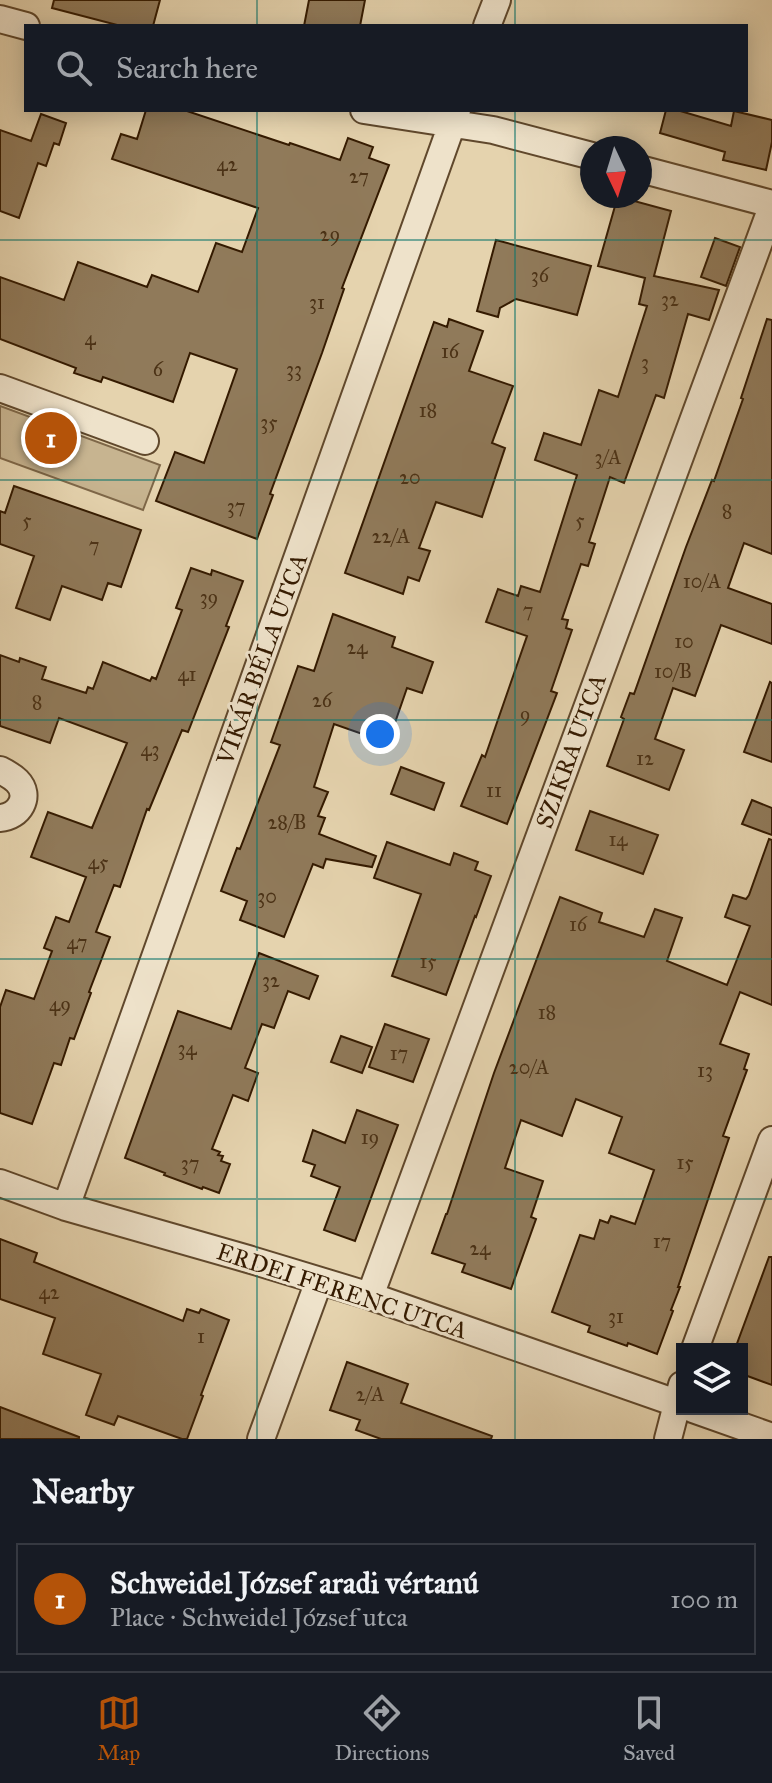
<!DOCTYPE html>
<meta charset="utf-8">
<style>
body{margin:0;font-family:"IM FELL Great Primer",serif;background:#20242c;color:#f1f3f6}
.controls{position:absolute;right:24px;bottom:24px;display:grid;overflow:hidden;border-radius:0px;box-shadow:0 4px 20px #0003}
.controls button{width:72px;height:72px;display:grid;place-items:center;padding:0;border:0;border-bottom:2px solid #363941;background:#171b24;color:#f1f3f6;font:40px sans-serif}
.compass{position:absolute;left:580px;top:136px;width:72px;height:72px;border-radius:50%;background:#171b24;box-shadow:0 4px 20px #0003;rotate:176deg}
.you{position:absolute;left:380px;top:734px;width:28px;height:28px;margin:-20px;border:6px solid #fff;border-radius:50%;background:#1a73e8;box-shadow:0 0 0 12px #1a73e833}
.badge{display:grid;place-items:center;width:52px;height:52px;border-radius:50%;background:#b45309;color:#fff;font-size:26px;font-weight:700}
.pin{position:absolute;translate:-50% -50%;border:4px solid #fff;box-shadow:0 2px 8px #0006}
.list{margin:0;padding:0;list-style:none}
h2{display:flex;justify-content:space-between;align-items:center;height:104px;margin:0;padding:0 32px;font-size:34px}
h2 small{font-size:26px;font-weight:400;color:#9ea1a6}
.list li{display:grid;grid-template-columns:52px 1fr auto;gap:24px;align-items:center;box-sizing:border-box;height:112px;margin:0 16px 16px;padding:0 16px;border:2px solid #363941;border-radius:0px}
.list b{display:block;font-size:30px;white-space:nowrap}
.list p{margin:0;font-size:26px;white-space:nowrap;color:#9ea1a6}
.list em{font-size:26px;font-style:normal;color:#9ea1a6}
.icon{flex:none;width:44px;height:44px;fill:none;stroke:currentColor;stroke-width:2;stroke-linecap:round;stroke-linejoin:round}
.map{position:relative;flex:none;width:772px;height:1439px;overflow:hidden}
.search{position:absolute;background:#171b24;box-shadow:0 4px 20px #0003;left:24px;right:24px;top:24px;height:88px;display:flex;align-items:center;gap:20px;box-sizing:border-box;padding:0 28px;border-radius:0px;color:#9ea1a6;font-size:30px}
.sheet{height:232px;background:#171b24}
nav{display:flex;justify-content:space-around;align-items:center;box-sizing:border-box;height:112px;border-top:2px solid #363941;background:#171b24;font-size:22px;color:#9ea1a6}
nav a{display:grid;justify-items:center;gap:4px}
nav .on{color:#b45309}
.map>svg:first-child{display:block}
.green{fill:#c7b490;stroke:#7e6748;stroke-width:2}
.building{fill:#907a5a;stroke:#341a00;stroke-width:2}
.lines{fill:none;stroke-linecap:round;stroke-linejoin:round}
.minor-casing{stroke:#60482c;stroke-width:30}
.minor{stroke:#eee2ca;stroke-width:26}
.grid{fill:none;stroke:#0f766e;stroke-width:2;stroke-opacity:0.55}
.labels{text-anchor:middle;stroke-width:6;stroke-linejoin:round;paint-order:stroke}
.number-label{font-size:20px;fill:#4b3216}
.street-label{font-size:24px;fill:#341a00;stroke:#eee2ca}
</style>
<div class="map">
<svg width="772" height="1439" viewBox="0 0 772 1439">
<rect width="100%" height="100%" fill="#e5d3ae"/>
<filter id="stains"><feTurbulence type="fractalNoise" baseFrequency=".0025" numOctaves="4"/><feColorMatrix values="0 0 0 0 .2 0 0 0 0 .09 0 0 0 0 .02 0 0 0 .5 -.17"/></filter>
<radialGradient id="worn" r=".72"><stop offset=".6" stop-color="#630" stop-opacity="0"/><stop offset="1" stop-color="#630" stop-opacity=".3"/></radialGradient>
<path class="green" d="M0,406L160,465L143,510L0,458Z"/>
<path class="building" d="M54,0H160L153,26H121L52,8Z
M309,0H365L360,26H304Z
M146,110H184L289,145L290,143L340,160L348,138L373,147L369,158L389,165L342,288L344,289L322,353L270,494L273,495L257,539L156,501L175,452L204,463L237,369L190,353L173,402L103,377L101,382L74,373L76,368L0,339V277L64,300L78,262L147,287L152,275L198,292L216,243L242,252L258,208L112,159L121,134L137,139Z
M666,110H677L731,126L734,111L772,120V142L766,170L723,160L725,152L660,133Z
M41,114L66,123L59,145L54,143L46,166L38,163L19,218L0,211V130L31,141Z
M617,199L627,202V199L671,211L654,276L719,290L709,320L688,314L664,398L656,395L624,483L610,477L589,542L595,544L588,566L581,564L562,619L568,620L566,628L572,630L551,691L557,693L507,824L461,806L482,755L485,757L527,636L486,622L498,589L518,596L521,586L540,592L577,475L535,460L544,433L581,445L599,390L618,397L647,306L639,304L645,278L598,266Z
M715,238L740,247L726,286L701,277Z
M496,240L591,266L577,315L516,299L500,308L498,317L477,311Z
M449,319L483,331L469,371L513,386L492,443L505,448L482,517L436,502L419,548L430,551L419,581L408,577L403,594L345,573L434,322L447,327Z
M767,319L772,320V554L744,543L728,588L772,604V644L721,625L695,696L673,688L655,739L684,750L669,790L607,766L624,719L621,717L630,693L634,694L686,547L712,480L714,481L743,399L741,398Z
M14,486L141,530L121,587L108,583L102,600L62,586L50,620L16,608L34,556L0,544V511L5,513Z
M191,568L211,575L212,570L243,581L226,626L229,627L188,732L182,730L149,810L147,809L120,887L114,885L96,932L110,937L89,992L91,993L74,1039L70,1038L61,1065L54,1063L32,1124L0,1113V1007L6,990L34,999L52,951L44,948L56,917L69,922L86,877L31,857L48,812L92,828L127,743L59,718L50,743L0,726V655L19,662L20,658L46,667L42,679L86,693L88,687L93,689L103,662L150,681L152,677L156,679L182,610L176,608Z
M333,614L395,637L392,647L433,662L422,693L407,688L388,743L334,724L314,787L328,792L318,816L325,818L319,834L376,856L372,867L326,859L323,868L313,864L284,937L240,920L247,901L221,891L237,848L240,849L280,745L271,742L298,666L314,671Z
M770,682L772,683V762L744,752Z
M401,767L444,783L434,810L391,794Z
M752,800L772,808V835L742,824Z
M590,811L658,835L643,874L576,850Z
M769,839L772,840V1005L740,992L720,1044L749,1054L744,1069L747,1070L723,1136L729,1138L678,1287H680L671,1310L673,1311L657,1354L628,1343L627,1346L588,1332L590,1326L552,1312L580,1235L594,1239L600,1220L608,1223L611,1216L635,1224L654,1170L609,1153L622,1117L576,1099L562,1136L521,1120L505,1168L543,1181L531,1217L536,1219L511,1289L462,1272L465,1264L432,1253L446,1214H447L494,1073L560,897L602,913L599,922L644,937L655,909L682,918L667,961L727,985L750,926L725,917L733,895L746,899L749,895Z
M387,842L450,865L454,853L478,862L475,870L491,876L476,917L475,916L446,995L392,976L421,894L374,878Z
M259,953L318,976L309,999L288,991L274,1028L262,1024L245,1068L258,1073L248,1101L233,1095L212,1149L220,1152L218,1155L223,1156L221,1161L230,1164L219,1193L203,1187L202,1189L164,1175L165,1173L125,1158L178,1011L231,1029Z
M385,1024L429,1039L413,1082L369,1067Z
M341,1036L372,1047L362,1073L331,1062Z
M357,1110L398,1125L355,1241L324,1230L340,1187L311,1176L315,1165L303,1161L313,1130L345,1143Z
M0,1239L37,1253L34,1262L183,1321L187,1309L199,1313L201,1309L229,1320L201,1395L203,1396L187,1439H182L118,1416L114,1425L86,1415L101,1374L43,1354L55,1318L0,1299Z
M769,1257H772V1385L742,1374V1349H735Z
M347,1362L408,1384L401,1403L492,1436L491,1439H381L356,1430L360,1420L330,1410Z
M0,1407L79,1437V1439H0Z"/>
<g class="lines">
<g class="minor-casing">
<path id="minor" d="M0,19L26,26
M487,26L497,0
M364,110L493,130L592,156
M640,169L772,204
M0,388L145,441
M0,770C6,773 12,776 17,781C32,796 19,817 0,818
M0,1183L66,1207L248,1259L370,1296L682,1405
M66,1207L457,110
M370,1296L772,207
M695,1349L772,1140
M693,1409L772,1437
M261,1439L319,1281
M668,1439L682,1385"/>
</g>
<use href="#minor" class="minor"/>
</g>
<path class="grid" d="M257,0V26M515,0V26M257,110V1439M515,110V1439M0,240H772M0,480H772M0,720H772M0,959H772M0,1199H772"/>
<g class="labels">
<g class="number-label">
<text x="227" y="171">42</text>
<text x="359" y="183">27</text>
<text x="330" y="241">29</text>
<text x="540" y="282">36</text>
<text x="670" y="306">32</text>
<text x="317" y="309">31</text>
<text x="90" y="345">4</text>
<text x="450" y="358">16</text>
<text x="645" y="369">3</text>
<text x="158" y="376">6</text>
<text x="294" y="376">33</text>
<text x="428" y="417">18</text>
<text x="269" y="429">35</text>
<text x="608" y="464">3/A</text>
<text x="410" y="484">20</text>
<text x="236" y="513">37</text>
<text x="727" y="518">8</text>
<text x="27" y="527">5</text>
<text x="580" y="527">5</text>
<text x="391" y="543">22/A</text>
<text x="94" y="552">7</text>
<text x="702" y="588">10/A</text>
<text x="209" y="604">39</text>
<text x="528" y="617">7</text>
<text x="684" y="648">10</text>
<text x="357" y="654">24</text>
<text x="673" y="678">10/B</text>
<text x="187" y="681">41</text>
<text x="322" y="707">26</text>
<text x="37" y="709">8</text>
<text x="525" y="721">9</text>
<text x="150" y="756">43</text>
<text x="645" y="765">12</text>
<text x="494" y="797">11</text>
<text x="287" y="829">28/B</text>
<text x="618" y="846">14</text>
<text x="98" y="869">45</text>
<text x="267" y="903">30</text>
<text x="578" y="931">16</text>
<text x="77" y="949">47</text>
<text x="428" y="968">15</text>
<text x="271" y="987">32</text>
<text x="60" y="1011">49</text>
<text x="547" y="1019">18</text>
<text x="187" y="1055">34</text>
<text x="399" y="1060">17</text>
<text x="529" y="1074">20/A</text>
<text x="705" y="1077">13</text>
<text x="370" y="1144">19</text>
<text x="685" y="1169">15</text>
<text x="190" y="1170">37</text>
<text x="662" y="1248">17</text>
<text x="480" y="1255">24</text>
<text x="49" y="1299">42</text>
<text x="616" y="1323">31</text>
<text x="201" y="1343">1</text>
<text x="370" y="1401">2/A</text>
</g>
<g class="street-label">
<text transform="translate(262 659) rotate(-70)" y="8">VIKÁR BÉLA UTCA</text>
<text transform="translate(571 751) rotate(-70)" y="8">SZIKRA UTCA</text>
<text transform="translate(342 1291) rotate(18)" y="8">ERDEI FERENC UTCA</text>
</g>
</g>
<rect width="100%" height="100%" filter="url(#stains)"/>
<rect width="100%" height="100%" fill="url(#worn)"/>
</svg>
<div class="controls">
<button><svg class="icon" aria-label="layers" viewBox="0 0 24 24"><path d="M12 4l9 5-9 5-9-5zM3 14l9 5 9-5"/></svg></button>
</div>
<svg class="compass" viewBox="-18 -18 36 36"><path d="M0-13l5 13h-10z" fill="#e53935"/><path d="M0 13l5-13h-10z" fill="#9ea1a6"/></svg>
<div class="you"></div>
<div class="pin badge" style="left:51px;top:438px">1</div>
<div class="search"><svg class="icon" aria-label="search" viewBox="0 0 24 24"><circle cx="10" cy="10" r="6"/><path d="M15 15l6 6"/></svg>Search here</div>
</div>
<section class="sheet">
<h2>Nearby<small></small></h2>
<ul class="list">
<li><span class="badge">1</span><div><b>Schweidel József aradi vértanú</b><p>Place · Schweidel József utca</p></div><em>100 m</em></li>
</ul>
</section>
<nav>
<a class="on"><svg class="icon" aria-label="map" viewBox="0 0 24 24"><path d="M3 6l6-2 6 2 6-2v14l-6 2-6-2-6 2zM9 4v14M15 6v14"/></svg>Map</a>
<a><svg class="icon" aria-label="directions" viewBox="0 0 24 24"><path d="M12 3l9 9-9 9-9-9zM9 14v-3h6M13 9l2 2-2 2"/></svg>Directions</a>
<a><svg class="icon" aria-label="saved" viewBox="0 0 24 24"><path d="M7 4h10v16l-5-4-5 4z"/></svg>Saved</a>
</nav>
